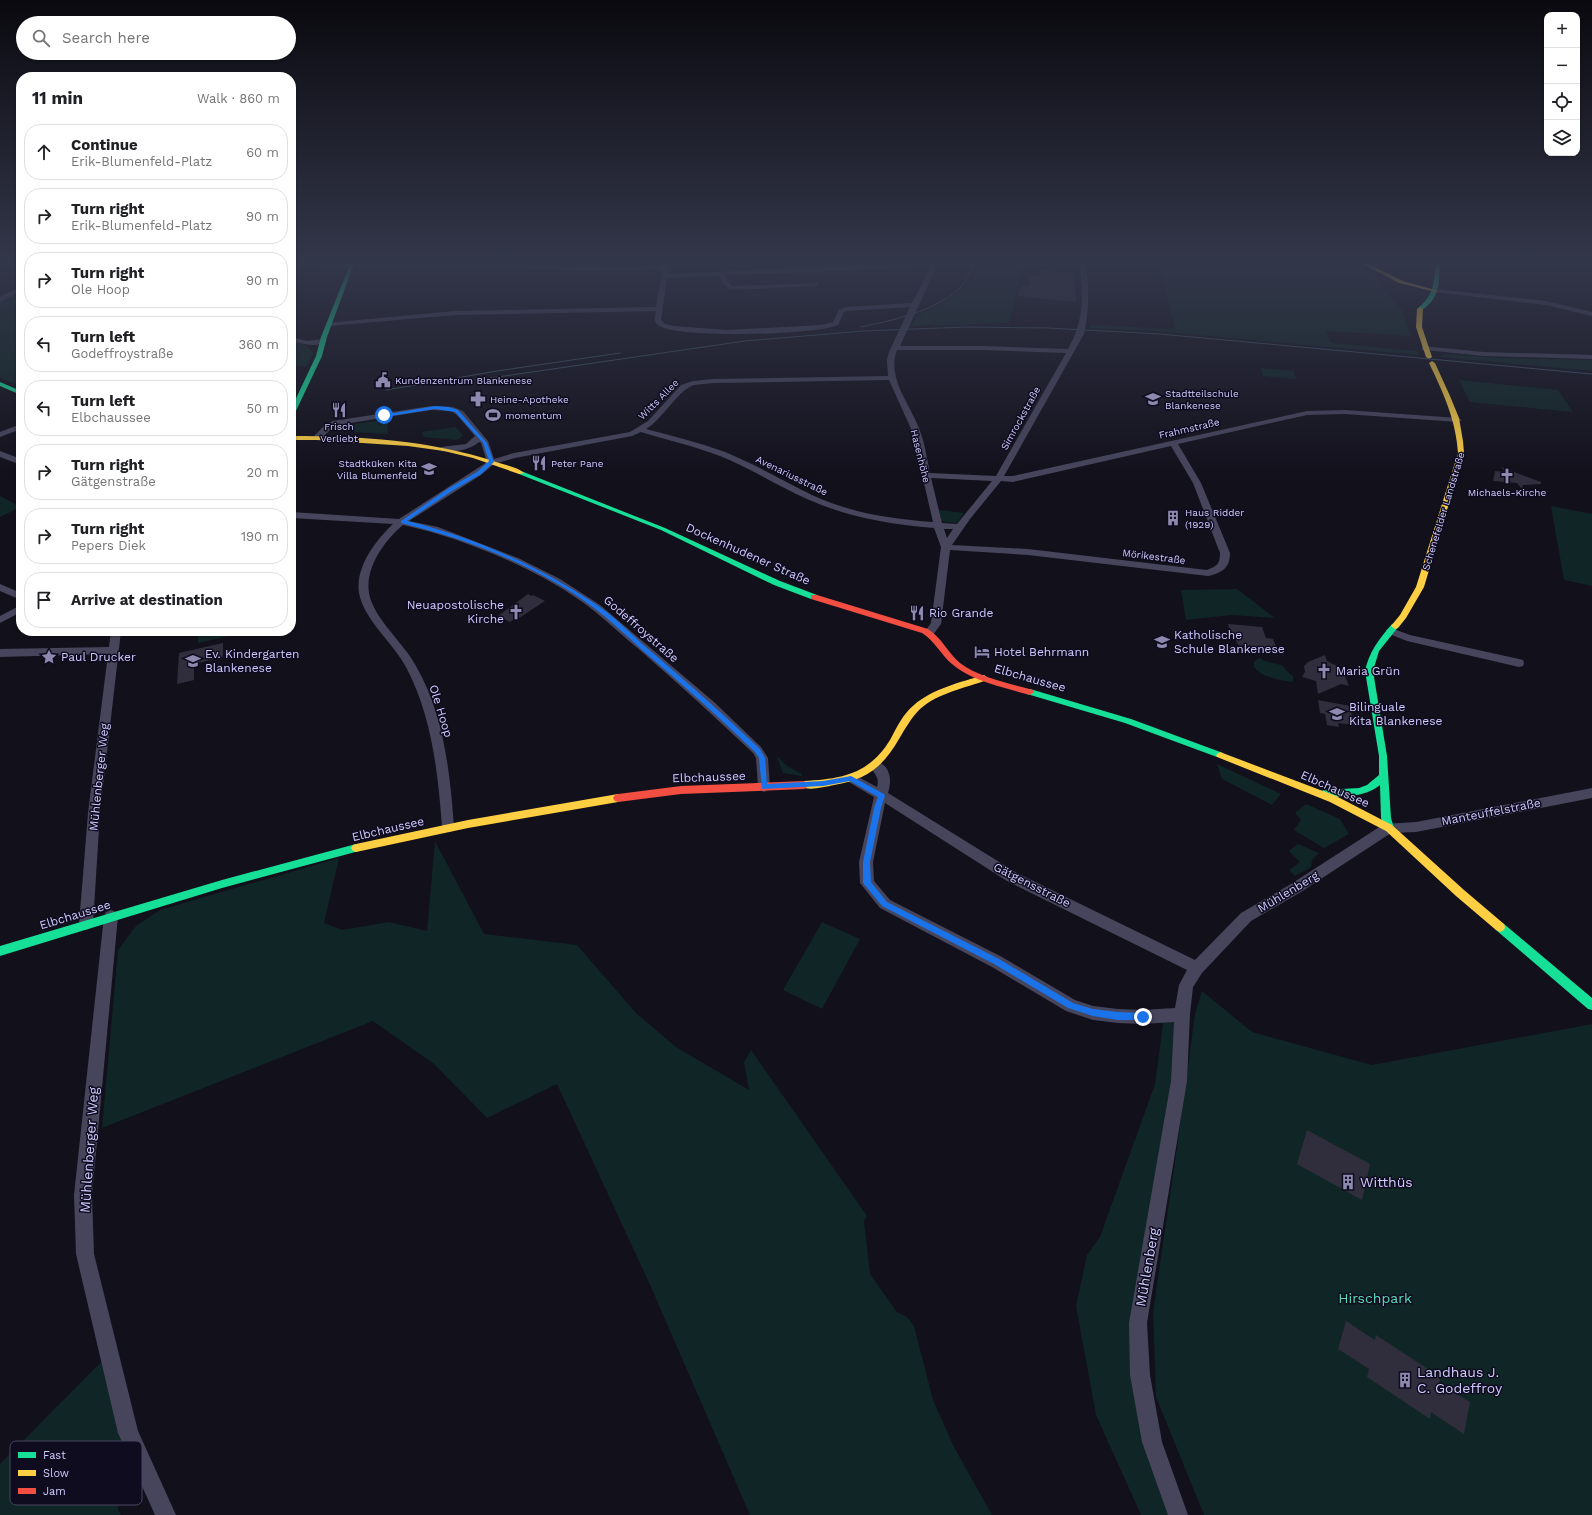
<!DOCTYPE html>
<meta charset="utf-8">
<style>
body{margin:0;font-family:"Work Sans",sans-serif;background:#f2f2f2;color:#202124}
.controls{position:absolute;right:12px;top:12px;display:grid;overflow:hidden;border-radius:8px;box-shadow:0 1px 3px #0004}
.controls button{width:36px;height:36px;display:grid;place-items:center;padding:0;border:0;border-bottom:1px solid #e0e0e0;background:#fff;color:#202124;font:20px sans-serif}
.stop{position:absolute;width:12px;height:12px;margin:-9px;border:3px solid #1a73e8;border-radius:50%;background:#fff}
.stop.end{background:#1a73e8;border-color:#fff;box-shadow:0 1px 4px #0008}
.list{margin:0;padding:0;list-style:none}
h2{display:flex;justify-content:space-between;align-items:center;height:52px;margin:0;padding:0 16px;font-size:17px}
h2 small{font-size:13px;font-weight:400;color:#757577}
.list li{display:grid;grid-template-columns:26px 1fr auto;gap:12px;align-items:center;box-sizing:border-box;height:56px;margin:0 8px 8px;padding:0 8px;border:1px solid #e0e0e0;border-radius:16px}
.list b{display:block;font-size:15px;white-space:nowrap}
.list p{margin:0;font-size:13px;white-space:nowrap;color:#757577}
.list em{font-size:13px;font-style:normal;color:#757577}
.icon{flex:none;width:22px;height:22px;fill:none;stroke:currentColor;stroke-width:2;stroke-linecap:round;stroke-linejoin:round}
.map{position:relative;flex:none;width:1592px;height:1515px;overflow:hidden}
.search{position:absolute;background:#fff;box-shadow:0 1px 3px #0004;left:16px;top:16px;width:280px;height:44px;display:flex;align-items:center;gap:10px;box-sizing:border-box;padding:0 14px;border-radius:22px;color:#757577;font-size:15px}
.panel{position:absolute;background:#fff;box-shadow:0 1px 3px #0004;left:16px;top:72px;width:280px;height:564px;border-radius:16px}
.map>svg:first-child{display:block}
.green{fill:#102525}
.building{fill:#302e3d}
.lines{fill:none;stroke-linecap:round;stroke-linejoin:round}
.street{fill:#46455c;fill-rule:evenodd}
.fast{fill:#16e098;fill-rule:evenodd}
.slow{fill:#ffcf43;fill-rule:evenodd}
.jam{fill:#f24e42;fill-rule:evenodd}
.tram{stroke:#3f5464;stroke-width:1}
.route{fill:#1a73e8}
.labels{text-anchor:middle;stroke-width:3;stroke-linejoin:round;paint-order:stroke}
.far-poi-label{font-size:10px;fill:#d0cbfe;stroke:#0f0c1f;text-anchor:start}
.far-street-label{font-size:10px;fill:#d0cbfe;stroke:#0f0c1f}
.street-label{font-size:12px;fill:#d0cbfe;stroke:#0f0c1f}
.poi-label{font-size:12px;fill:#d0cbfe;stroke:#0f0c1f;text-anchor:start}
.near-street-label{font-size:14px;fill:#d0cbfe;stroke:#0f0c1f}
.near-poi-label{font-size:14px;fill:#d0cbfe;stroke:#0f0c1f;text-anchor:start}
.near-park-label{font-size:14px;fill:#59ddba;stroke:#0f0c1f}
.key{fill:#0f0c1f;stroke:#494562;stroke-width:1}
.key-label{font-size:11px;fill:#d0cbfe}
</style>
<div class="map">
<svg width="1592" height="1515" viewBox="0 0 1592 1515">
<rect width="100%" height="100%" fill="#12101b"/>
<path class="green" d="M978,264H1023L1009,323L911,326L918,315L945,302L969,283L976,273Z
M1159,264H1358L1373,274L1402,311L1411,336L1326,331L1331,343L1417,351L1419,355L1156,331L1090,328V325L1175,329Z
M21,290V386L0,378V302Z
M291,341L306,345L313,352L312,357L307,366L291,367Z
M1443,354L1503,358L1592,360V371L1440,357Z
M1261,368L1294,371L1296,379L1263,376Z
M1459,380L1558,390L1573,412L1470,402Z
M387,419L388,434L340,431V426L377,421L378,425L383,424V421L381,420Z
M456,427L463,436L457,440L423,437L422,432Z
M0,496L21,507L0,517Z
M1551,506L1592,514V586L1564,580Z
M939,510L964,513L957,523L944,522L941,520Z
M1237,589L1275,618L1232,615L1186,620L1181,590Z
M198,631H229V636L198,643Z
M1259,658C1265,662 1274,663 1281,665C1285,667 1288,673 1293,676V682C1281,680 1262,678 1254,667V662Z
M778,757L787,766L802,774L801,776L783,773L777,758Z
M1217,764L1281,794L1272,805L1222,779Z
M1306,804L1340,819L1349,834L1324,848L1294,830L1301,820L1295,813Z
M435,841L484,934L577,945L636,1013L676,1047L749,1090L744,1062L751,1050L867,1216L864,1221L870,1274L897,1312L907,1317L914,1326L933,1400L953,1445L992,1515H750L651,1287L557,1084L487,1118L434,1064L373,1021L102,1128L118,950L136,926L160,910L339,858L324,923L342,930L389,922L427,931Z
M1298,844L1319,853L1312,860L1311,867L1295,876L1289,870L1300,862L1289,851Z
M822,922L860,939L822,1009L783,990Z
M1202,991L1252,1032L1372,1065L1592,1024V1515H1204L1156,1397L1153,1312L1177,1148L1195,1014Z
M1182,1014L1140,1375L1178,1515H1141L1096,1415L1076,1306L1087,1255L1100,1237L1155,1084L1164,1016Z
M109,1354L128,1433L118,1509L121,1515H0V1464Z"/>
<path class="building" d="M1039,270L1074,273L1076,302L1018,296L1021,286H1030V276H1039Z
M1501,467L1541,482V484L1523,485L1522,489L1517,483L1493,481L1495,471L1506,472Z
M528,594L531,596L533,595L545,601L519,618L518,617L510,622L498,616Z
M1228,624L1262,627L1266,638L1273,639L1278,652L1262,651L1260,647L1238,645L1234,635H1231Z
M223,643V657L194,664V680L177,684L179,653Z
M1325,655L1327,661L1337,666L1343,671L1349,686L1341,684L1318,694L1316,681L1302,677L1305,672L1304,666L1308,662Z
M1318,700L1350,706L1354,725L1338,723L1339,727L1327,725L1325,714L1320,713Z
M1307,1130L1370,1164L1362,1200L1297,1164Z
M1346,1321L1375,1340L1376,1335L1440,1377L1439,1383L1470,1402L1464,1434L1431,1412L1430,1419L1367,1377L1369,1369L1338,1349Z"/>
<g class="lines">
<path class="street" d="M316,264H513L579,267L663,266V264H669L668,274L895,264H916L913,266L864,270L726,275L728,282L732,286L818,283V285L816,286L730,290L722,283L720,276L667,278L661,320L665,324L674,326L727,330L821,325L833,322L839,310L846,307L912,303L932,264H938L900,346H984L1068,349C1084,321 1084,295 1079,264H1085C1090,287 1089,311 1084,334L1004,476H1013L1307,411L1345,410L1458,418L1462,420L1458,422L1345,414L1307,415L1178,444L1201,483L1230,553C1230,568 1222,573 1208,576L1028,555L950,550L941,624L933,635L929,636L924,633L931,623L941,547L934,528C889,524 850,518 807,499C778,486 750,468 720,456C694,446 667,440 641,432L632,436L515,458L494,464L481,475L409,521L438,527L518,558L560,579L600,605L714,702L761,747L768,758L770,787L768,790L764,792L760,790L758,787L756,758L753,753C716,718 679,684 641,651C625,638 609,623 593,610C543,571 464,538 403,525C385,540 365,567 369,593C373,618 404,643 416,666C444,715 450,772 454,827L453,831L448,832L443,831L442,827C438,773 432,716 406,667C394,644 364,620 359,593C355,567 376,540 393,524L291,518V512L399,519L484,464L487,462L481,443L479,442C470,450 453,453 441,451L440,449L441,447L466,444L475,436L457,415L451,411L431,410L338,425L332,428L320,440H314L313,438L314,436L326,424L333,421L431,406L453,407L463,411L488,441L494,459L514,453L630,432L648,421L681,385L693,381L713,379L888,376L887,360L889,352L910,307L847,311L844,312L838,325C818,335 674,339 658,325C653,321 655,317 656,311L455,315L329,326L326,324L327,323L455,311L656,307L662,270L579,271L504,267L352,266V268L350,269L319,266ZM897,350H984L1066,353L996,476L930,473C927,459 925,444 920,431C911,405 886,378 897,350ZM889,380L912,431L933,522C891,519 851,513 812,495C783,481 755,464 725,452C700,443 673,436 646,429C663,419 678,390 694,385C700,384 707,384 713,383ZM1171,446L1193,483L1220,553C1220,564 1217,566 1207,570L1028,549L952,545L970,519L1001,481L1013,482ZM931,478L992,481L957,524L942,523ZM944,529H953L947,538Z
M21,286V291L0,302V297Z
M1436,289L1546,301L1592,312V316L1546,305L1434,292V290Z
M291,337L307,341L323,339L327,341C317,348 302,344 291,341Z
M1422,346L1484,352L1592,355V359L1484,356L1425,350H1422Z
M21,424V429L0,437V432Z
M0,451L21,459V465L0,457Z
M0,584L21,593V600L0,591Z
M21,605V612L0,623V616Z
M1391,628L1410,635L1519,659L1523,660L1524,663L1523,666L1519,667L1407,641L1387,633L1386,631L1387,629Z
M111,631H121L100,813L93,924L91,928L86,930L81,928L79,924L88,813L108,654L0,657V649L109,647Z
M876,761C891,766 892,780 888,793L1017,873L1195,960L1241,913L1291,884L1384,824L1416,822L1592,788V798L1416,832L1391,833L1301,892L1251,921L1202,973L1193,987L1190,1014L1187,1081L1147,1323L1150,1375L1162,1442L1188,1515H1168L1142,1442L1130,1375L1129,1323L1171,1081L1174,1022L1143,1024L1118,1023L1093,1020L1066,1011L992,967L880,908L860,883L859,862L874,797L847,781L845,778L847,775L851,773L877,787C880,777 874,774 870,766L872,763ZM885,803L1007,881L1187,970L1179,985L1175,1008L1143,1010L1118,1009L1093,1006L1075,1000L1002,957L890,900L874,881L873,862Z
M111,910L116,912L118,916L92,1195L94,1254L138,1431L176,1515H155L118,1433L76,1254L74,1195L104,916L106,912Z"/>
<path class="fast" d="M350,264H354L327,337L322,356L294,415L291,417V409L316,356L321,337Z
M1436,264H1440C1439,280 1440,295 1427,306C1424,309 1422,310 1418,310V308C1435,294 1433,284 1436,264Z
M0,382L21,391V395L0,386Z
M521,471L665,528L780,581L817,595L818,597L814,599H811L774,585L661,530L519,474L518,473Z
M1395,623L1399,626L1379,651L1373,671L1387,756L1391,818L1394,828L1392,831H1386L1381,818L1380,785C1364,798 1344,796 1324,798L1321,797L1319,794L1321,791L1324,790L1359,788L1367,785L1379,775V756L1365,671C1369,652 1379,639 1392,624Z
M1030,689L1131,719L1223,753L1224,755L1223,757H1217L1125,723L1027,694L1026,692Z
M356,844L359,845L361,848L359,851L222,888L0,956V946L222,880Z
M1500,922L1504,924L1592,998V1010L1588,1009L1496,930L1495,927L1496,924Z"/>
<path class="slow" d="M1363,264H1368L1403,281L1438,291L1436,292L1399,283Z
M1420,307L1423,309L1422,327L1432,357L1429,359L1426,357L1416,327L1417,309Z
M1432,361L1435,363L1450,396L1459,418L1463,441L1464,453L1424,587L1406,618L1398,628L1395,629L1391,626L1400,615L1416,587L1458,453C1456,420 1443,392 1429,363Z
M291,436C359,436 431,440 496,462C505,465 517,467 524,473L519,474L473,458L444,451L408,446L317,440H291Z
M984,675L988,678L987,680C965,688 938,693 920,709C911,718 905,729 899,739C883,767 866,780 834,785C824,787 810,791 801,787L799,785L801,783L804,781C842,779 869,774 890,740C897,727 903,714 914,705C932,689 961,682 984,675Z
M1220,752L1336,796L1392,825L1464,890L1504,924L1505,927L1504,930L1500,932L1496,930L1456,896L1386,831L1330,802L1217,757L1216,755Z
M618,794L621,795L623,798L621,801L618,802L468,828L356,852L353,851L351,848L353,845L356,844L468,820Z"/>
<path class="jam" d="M811,595H817L928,629C942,638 948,653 960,663C980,678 1009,683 1033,690L1034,692L1030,695C1006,688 971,681 952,664C941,655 935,641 922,633L811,599Z
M804,781L807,783L809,785L807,787L804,789L681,794L618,802L615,801L613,798L615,795L618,794L681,786Z"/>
<path class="tram" d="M861,327C894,320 948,309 968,278C970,274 971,269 973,264
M477,380L745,341L863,331L966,327L1048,328L1160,334L1592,374
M386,390L497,371L620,353"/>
</g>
<linearGradient id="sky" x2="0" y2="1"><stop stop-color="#0a090f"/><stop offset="0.55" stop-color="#33374a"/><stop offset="1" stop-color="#33374a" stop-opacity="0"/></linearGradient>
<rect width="1592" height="476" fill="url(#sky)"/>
<path class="route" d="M435,406L449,407L458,410L487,443L494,462L481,474L452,491L407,521C474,537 539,566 597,605C615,617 631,634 647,648C686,681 723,714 760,749L765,758L767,784L823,781L851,776L884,794L885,796L881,808L870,862L871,882L887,902L999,959L1073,1003L1093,1009L1118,1012L1143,1013L1147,1017L1146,1020H1118L1093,1016L1068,1008L994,964L882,906L863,883V862L874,808L878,797L850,781L823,786L762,789L759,758L755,752C719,717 681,683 642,650C627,636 611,621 594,608C538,566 468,539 401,523V521L449,488L477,472L489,461L483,443L455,412L435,409L384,417L382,415Z"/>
<defs>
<g id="civic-bare" transform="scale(1.2)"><path d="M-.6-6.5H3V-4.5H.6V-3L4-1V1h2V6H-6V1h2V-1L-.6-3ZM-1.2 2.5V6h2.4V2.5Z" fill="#8e8aaf" stroke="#0f0c1f" stroke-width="2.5" paint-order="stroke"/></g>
<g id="pharmacy-bare" transform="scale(1.2)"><path d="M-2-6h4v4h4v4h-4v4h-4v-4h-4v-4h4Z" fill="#8e8aaf" stroke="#0f0c1f" stroke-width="2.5" paint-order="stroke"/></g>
<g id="school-bare" transform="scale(1.2)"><path d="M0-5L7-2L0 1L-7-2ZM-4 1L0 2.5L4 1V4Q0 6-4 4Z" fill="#8e8aaf" stroke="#0f0c1f" stroke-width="2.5" paint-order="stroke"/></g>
<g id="restaurant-bare" transform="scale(1.2)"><path d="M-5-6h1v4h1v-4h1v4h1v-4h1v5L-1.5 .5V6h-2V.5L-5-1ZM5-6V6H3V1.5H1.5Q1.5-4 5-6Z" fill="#8e8aaf" stroke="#0f0c1f" stroke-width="2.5" paint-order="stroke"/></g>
<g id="stadium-bare" transform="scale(1.2)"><path d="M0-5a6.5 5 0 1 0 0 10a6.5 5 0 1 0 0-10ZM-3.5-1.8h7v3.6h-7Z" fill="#8e8aaf" stroke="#0f0c1f" stroke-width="2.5" paint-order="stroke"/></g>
<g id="church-bare" transform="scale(1.2)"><path d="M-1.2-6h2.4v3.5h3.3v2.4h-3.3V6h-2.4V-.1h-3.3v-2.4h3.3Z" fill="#8e8aaf" stroke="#0f0c1f" stroke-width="2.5" paint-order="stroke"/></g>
<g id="building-bare" transform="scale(1.2)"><path d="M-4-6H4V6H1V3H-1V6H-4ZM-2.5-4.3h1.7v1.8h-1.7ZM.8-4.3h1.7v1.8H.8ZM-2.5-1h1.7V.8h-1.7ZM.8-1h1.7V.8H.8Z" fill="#8e8aaf" stroke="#0f0c1f" stroke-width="2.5" paint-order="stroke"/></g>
<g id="hotel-bare" transform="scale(1.2)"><path d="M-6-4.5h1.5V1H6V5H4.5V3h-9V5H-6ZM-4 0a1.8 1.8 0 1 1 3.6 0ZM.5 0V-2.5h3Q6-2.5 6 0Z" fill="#8e8aaf" stroke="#0f0c1f" stroke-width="2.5" paint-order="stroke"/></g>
<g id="sight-bare" transform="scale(1.2)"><path d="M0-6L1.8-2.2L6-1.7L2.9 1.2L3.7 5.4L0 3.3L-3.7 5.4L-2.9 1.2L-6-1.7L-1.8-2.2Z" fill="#8e8aaf" stroke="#0f0c1f" stroke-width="2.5" paint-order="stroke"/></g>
</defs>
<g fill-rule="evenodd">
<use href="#civic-bare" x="383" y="380"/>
<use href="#pharmacy-bare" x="478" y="399"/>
<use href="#school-bare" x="1153" y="399"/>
<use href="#restaurant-bare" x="339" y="410"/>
<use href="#stadium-bare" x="493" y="415"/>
<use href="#restaurant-bare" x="539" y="463"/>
<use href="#school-bare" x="429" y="469"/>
<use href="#church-bare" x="1507" y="476"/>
<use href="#building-bare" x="1173" y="518"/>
<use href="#church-bare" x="516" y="612"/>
<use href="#restaurant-bare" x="917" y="613"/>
<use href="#school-bare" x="1162" y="642"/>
<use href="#hotel-bare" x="982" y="652"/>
<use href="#sight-bare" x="49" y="657"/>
<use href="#school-bare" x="193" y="661"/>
<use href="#church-bare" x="1324" y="671"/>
<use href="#school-bare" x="1337" y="714"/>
<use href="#building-bare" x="1348" y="1182"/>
<use href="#building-bare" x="1405" y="1380"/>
</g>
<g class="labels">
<g class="far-poi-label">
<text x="395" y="384">Kundenzentrum Blankenese</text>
<text x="1165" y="397">Stadtteilschule<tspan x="1165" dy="12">Blankenese</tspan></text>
<text x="490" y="403">Heine-Apotheke</text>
<text x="505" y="419">momentum</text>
<text x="339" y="430" text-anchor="middle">Frisch<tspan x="339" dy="12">Verliebt</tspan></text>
<text x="417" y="467" text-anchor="end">Stadtküken Kita<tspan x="417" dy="12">Villa Blumenfeld</tspan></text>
<text x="551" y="467">Peter Pane</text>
<text x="1507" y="496" text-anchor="middle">Michaels-Kirche</text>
<text x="1185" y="516">Haus Ridder<tspan x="1185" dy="12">(1929)</tspan></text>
</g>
<g class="far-street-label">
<text transform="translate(658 399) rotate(-45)" y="4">Witts Allee</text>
<text transform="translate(1020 418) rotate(-61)" y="4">Simrockstraße</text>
<text transform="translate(1189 428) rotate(-13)" y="4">Frahmstraße</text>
<text transform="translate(921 456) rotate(76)" y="4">Hasenhöhe</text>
<text transform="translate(792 475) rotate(26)" y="4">Avenariusstraße</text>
<text transform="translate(1443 511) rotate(-73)" y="4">Schenefelder Landstraße</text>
<text transform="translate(1154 556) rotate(7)" y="4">Mörikestraße</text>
</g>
<g class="street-label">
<text transform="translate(748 554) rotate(24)" y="4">Dockenhudener Straße</text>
<text transform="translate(641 629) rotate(41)" y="4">Godeffroystraße</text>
<text transform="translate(1030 678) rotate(16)" y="4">Elbchaussee</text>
<text transform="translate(441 711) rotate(73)" y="4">Ole Hoop</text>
<text transform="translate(99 777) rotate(-84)" y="4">Mühlenberger Weg</text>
<text transform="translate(709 777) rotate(-2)" y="4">Elbchaussee</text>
<text transform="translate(1335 789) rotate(24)" y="4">Elbchaussee</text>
<text transform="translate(1491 812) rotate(-11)" y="4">Manteuffelstraße</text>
<text transform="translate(388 829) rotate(-13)" y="4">Elbchaussee</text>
<text transform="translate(1032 885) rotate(27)" y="4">Gätgensstraße</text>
<text transform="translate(1288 892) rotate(-31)" y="4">Mühlenberg</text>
<text transform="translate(75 915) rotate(-17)" y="4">Elbchaussee</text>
</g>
<g class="poi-label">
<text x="504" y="609" text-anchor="end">Neuapostolische<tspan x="504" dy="14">Kirche</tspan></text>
<text x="929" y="617">Rio Grande</text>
<text x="1174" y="639">Katholische<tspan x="1174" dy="14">Schule Blankenese</tspan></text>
<text x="994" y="656">Hotel Behrmann</text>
<text x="205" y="658">Ev. Kindergarten<tspan x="205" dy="14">Blankenese</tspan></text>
<text x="61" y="661">Paul Drucker</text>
<text x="1336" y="675">Maria Grün</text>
<text x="1349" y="711">Bilinguale<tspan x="1349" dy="14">Kita Blankenese</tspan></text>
</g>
<g class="near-street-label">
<text transform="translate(89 1150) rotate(-86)" y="5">Mühlenberger Weg</text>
<text transform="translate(1147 1267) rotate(-80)" y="5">Mühlenberg</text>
</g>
<g class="near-poi-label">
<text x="1360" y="1187">Witthüs</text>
<text x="1417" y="1377">Landhaus J.<tspan x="1417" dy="16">C. Godeffroy</tspan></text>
</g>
<g class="near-park-label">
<text x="1375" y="1303">Hirschpark</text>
</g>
</g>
<rect x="10" y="1441" width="132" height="64" rx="6" class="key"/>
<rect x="18" y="1452" width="18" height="6" fill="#16e098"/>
<rect x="18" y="1470" width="18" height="6" fill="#ffcf43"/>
<rect x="18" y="1488" width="18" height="6" fill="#f24e42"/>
<g class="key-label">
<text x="43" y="1459">Fast</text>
<text x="43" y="1477">Slow</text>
<text x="43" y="1495">Jam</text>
</g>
</svg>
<div class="controls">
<button>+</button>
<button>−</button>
<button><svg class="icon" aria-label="locate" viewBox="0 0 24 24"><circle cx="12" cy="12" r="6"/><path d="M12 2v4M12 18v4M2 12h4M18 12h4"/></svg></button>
<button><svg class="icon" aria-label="layers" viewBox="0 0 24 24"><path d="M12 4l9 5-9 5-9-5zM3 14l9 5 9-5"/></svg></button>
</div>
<div class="stop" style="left:384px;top:415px"></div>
<div class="stop end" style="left:1143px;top:1017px"></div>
<div class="search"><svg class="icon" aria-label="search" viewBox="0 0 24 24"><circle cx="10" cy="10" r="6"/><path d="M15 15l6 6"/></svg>Search here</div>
<section class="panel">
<h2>11 min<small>Walk · 860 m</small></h2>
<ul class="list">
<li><svg class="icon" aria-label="ahead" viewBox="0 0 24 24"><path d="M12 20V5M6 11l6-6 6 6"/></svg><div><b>Continue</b><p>Erik-Blumenfeld-Platz</p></div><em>60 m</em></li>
<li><svg class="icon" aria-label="right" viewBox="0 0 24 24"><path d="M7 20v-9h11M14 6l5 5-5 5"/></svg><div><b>Turn right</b><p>Erik-Blumenfeld-Platz</p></div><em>90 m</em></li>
<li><svg class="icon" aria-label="right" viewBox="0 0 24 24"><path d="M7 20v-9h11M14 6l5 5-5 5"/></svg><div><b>Turn right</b><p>Ole Hoop</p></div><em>90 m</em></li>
<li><svg class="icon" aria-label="left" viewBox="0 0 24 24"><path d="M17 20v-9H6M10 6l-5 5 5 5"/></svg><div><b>Turn left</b><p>Godeffroystraße</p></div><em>360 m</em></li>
<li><svg class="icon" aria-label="left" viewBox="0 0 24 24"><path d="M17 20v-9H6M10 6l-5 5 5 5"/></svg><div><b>Turn left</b><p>Elbchaussee</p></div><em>50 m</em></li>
<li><svg class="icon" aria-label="right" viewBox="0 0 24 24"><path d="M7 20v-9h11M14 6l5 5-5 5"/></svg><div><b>Turn right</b><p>Gätgenstraße</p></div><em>20 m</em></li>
<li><svg class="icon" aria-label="right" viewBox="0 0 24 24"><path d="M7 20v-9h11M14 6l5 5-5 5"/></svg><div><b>Turn right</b><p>Pepers Diek</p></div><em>190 m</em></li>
<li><svg class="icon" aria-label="arrive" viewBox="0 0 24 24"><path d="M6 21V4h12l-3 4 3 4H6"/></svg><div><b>Arrive at destination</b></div></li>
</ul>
</section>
</div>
